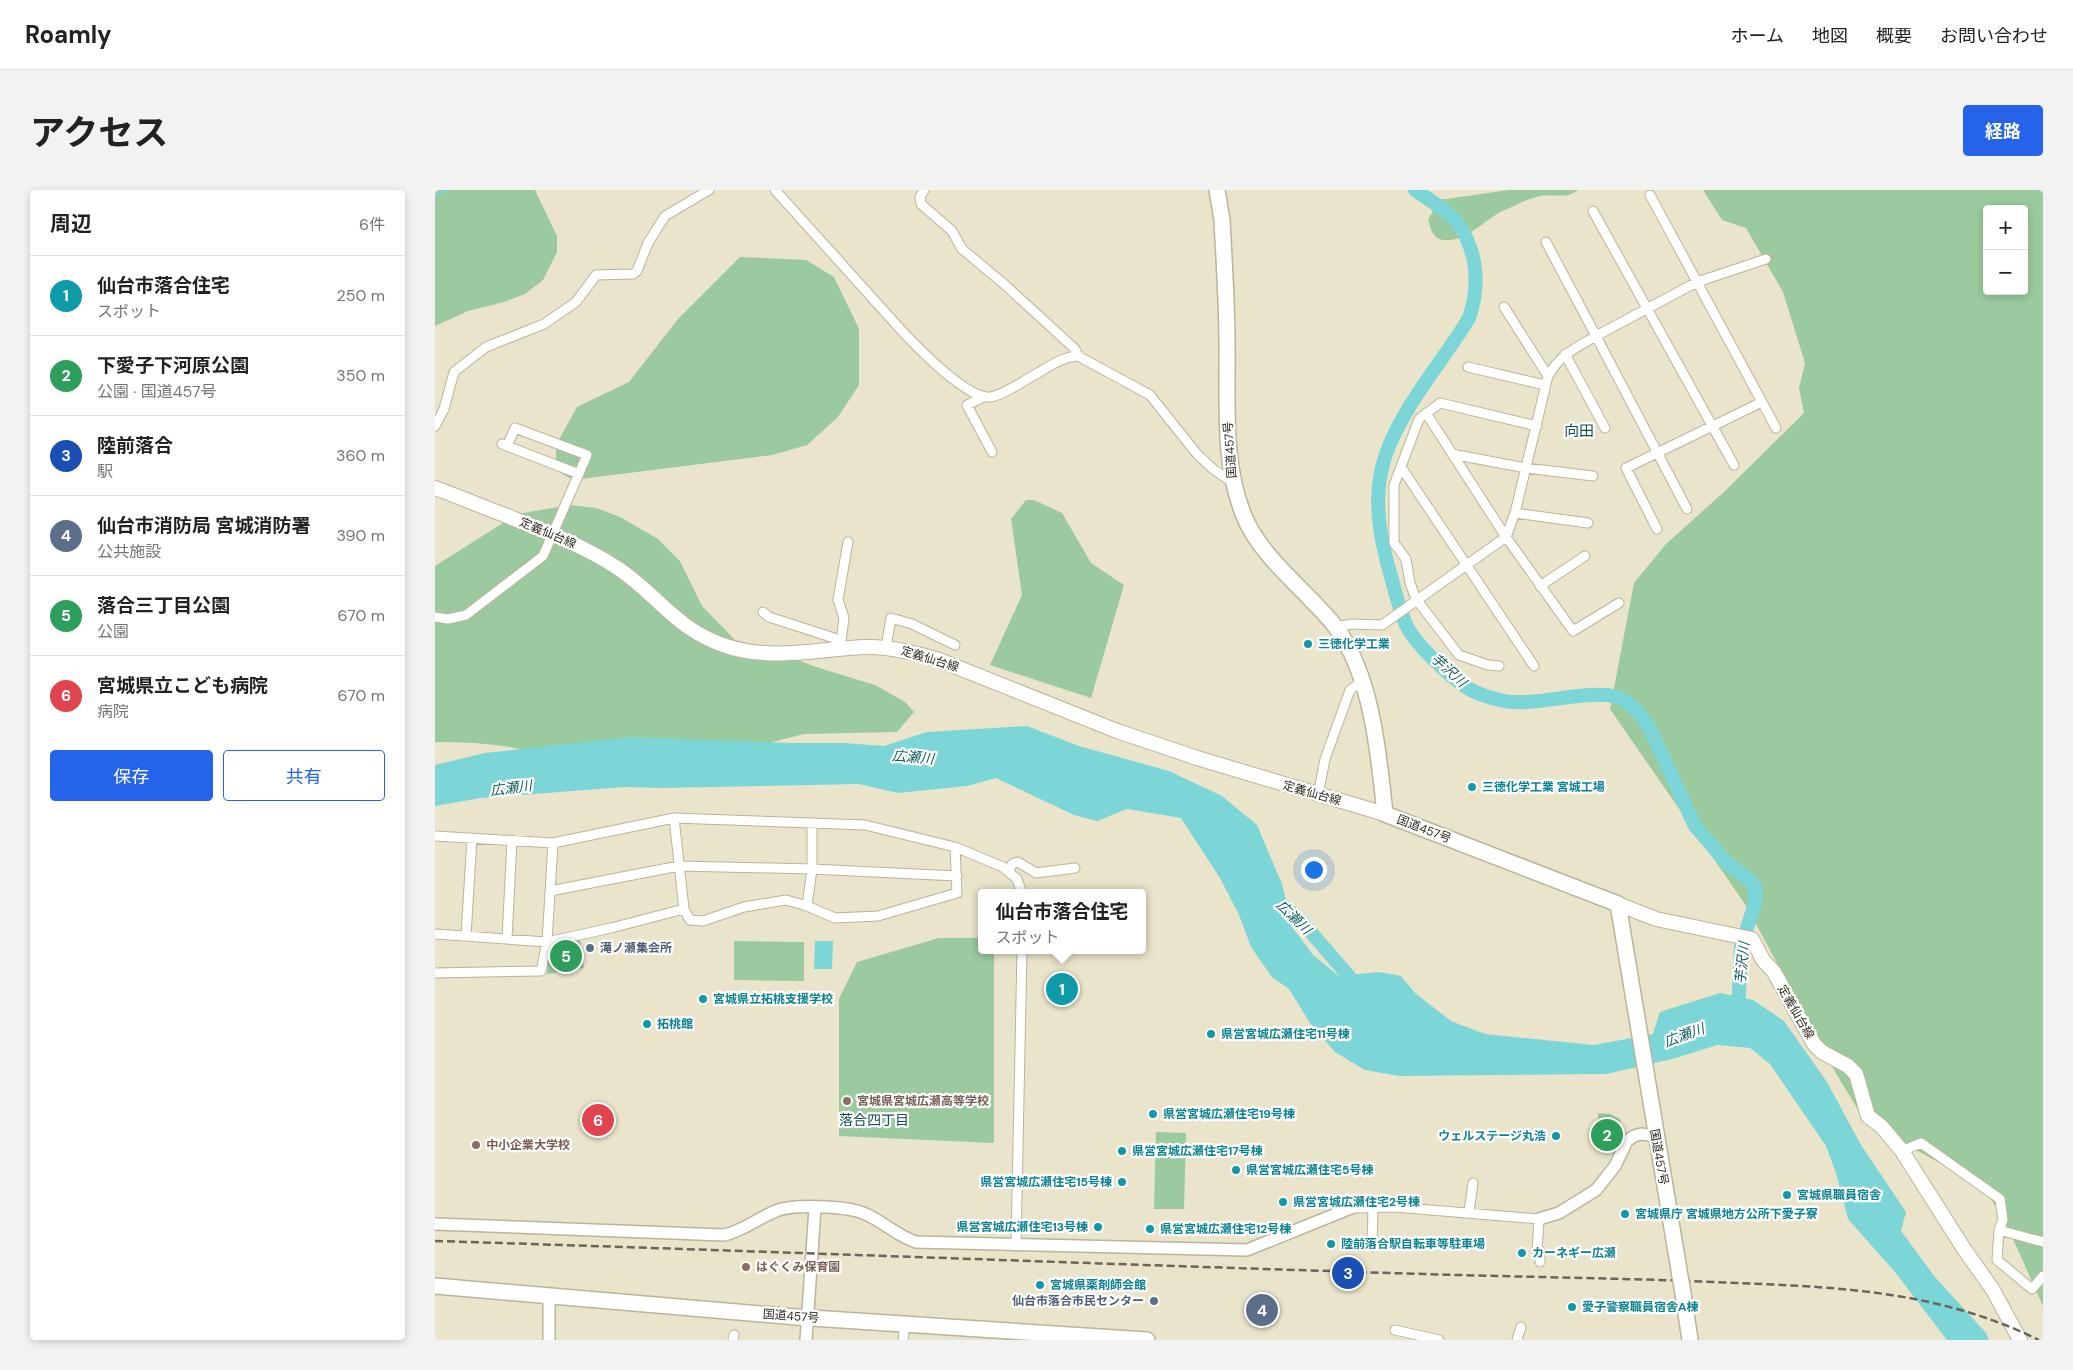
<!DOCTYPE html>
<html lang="ja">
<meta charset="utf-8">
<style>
body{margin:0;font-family:"DM Sans","Noto Sans JP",sans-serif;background:#f2f2f2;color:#222}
.controls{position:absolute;right:15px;top:15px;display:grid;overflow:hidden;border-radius:5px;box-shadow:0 2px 8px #0003}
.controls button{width:45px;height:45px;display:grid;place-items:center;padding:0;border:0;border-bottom:1px solid #e0e0e0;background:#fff;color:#222;font:25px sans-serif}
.you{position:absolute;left:878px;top:679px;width:18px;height:18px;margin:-12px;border:4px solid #fff;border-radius:50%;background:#1a73e8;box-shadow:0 0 0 8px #1a73e833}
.badge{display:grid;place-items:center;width:32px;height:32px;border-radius:50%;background:#2563eb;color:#fff;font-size:16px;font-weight:700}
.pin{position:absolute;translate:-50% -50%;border:2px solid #fff;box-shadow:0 1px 5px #0006}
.popup{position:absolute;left:543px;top:699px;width:168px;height:65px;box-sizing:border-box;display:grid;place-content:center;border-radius:5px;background:#fff;filter:drop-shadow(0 1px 4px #0005);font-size:16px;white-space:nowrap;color:#767676}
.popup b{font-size:19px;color:#222}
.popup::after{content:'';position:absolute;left:50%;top:100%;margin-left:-10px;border:10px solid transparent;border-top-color:#fff}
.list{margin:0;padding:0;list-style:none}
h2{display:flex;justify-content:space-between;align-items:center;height:65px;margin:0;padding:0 20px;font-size:21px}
h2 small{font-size:16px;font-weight:400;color:#767676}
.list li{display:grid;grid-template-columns:32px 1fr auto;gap:15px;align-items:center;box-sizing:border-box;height:80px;padding:0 20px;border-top:1px solid #e0e0e0}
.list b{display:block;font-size:19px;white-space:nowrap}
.list p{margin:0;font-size:16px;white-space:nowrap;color:#767676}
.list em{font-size:16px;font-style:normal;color:#767676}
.actions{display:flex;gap:10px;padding:15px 20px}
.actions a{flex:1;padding:11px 0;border:1px solid #2563eb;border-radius:5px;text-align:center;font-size:18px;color:#2563eb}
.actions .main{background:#2563eb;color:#fff}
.map{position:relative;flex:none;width:1608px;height:1150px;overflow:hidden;border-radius:5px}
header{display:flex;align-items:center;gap:30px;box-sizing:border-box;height:70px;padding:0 25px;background:#fff;border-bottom:1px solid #e0e0e0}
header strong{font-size:24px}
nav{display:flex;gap:28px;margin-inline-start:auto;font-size:18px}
.intro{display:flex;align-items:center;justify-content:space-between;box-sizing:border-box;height:120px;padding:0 30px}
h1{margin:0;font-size:35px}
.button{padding:12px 22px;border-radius:5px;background:#2563eb;color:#fff;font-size:18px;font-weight:700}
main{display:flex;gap:30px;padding:0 30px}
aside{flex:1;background:#fff;border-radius:5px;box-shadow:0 2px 8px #0003}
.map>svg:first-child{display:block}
.green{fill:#9aca9d;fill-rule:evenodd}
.water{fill:#7cd6d7}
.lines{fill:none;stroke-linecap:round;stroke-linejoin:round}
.stream{stroke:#7cd6d7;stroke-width:2.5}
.river{stroke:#7cd6d7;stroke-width:14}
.minor-casing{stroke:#bab49b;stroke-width:11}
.tertiary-casing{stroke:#bab49b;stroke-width:14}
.primary-casing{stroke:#bab49b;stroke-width:16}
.trunk-casing{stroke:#bab49b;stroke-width:18}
.minor{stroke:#fff;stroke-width:9}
.tertiary{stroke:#fff;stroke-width:11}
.primary{stroke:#fff;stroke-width:14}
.trunk{stroke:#fff;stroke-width:15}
.rail{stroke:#696557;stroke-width:2.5;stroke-dasharray:8 4;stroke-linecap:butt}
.trunk-bridge-casing{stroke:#bab49b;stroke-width:18;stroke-linecap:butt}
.trunk-bridge{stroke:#fff;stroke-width:15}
.culture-dot{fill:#0f9aa8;stroke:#fff;stroke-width:2}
.service-dot{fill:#5c6f8a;stroke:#fff;stroke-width:2}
.education-dot{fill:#8d6e63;stroke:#fff;stroke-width:2}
.labels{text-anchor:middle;stroke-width:4.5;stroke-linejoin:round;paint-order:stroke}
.street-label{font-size:12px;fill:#2e2b22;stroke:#fff}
.culture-label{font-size:12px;font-weight:bold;fill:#0d838f;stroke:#fff;text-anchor:start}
.service-label{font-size:12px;font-weight:bold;fill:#4e5e75;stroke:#fff;text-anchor:start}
.education-label{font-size:12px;font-weight:bold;fill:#785e54;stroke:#fff;text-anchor:start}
.water-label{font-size:14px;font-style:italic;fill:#0e5d5f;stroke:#fff}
.neighbourhood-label{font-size:14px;fill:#114f50;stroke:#fff}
.quarter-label{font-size:15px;fill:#114f50;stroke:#fff}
</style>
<header>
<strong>Roamly</strong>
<nav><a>ホーム</a><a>地図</a><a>概要</a><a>お問い合わせ</a></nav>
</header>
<div class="intro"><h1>アクセス</h1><a class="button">経路</a></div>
<main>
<aside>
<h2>周辺<small>6件</small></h2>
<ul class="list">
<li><span class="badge" style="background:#0f9aa8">1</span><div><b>仙台市落合住宅</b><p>スポット</p></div><em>250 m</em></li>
<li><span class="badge" style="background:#2e9e5b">2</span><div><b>下愛子下河原公園</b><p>公園 · 国道457号</p></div><em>350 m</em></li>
<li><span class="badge" style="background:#1a4fb4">3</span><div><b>陸前落合</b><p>駅</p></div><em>360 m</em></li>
<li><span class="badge" style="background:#5c6f8a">4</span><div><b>仙台市消防局 宮城消防署</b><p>公共施設</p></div><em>390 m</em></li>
<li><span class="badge" style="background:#2e9e5b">5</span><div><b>落合三丁目公園</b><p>公園</p></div><em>670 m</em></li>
<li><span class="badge" style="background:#e0444e">6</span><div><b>宮城県立こども病院</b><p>病院</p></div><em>670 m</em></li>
</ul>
<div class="actions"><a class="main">保存</a><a>共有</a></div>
</aside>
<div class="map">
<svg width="1608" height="1150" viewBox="0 0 1608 1150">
<rect width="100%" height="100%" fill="#eae4ca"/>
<path class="green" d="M0,0H100L122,46V62L108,90L90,104L69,112L33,121L0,136Z
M1074,0H1143C1132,9 1119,4 1106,6C1094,8 1081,15 1070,20C1052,27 1027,57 1004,49C997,46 995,36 993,30L1004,10Z
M1268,0H1608V1116L1574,1040L1556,1009L1514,978L1431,933L1399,880L1312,717L1175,519L1199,393L1231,354L1290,301L1369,223L1364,198L1370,173L1348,102L1311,38L1287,30ZM1552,19H1589V101H1552Z
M305,67L371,70L399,87L424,139V195L403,227L372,255L337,265L138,290L121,280V255L142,217L194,192L243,129Z
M591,310H599L627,323L656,373L689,395L656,508L555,475L587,405L576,329Z
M135,315L161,318L185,327L223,349L245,371L267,416L300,450L351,465L378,476L440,495L470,512L479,522L462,542L369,544L322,556L115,565C76,555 40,552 0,552V376L82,324Z
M504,748H547V760H559V953L404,946V809L422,772Z
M145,749L149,778L112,784L115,754Z
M299,751L369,752V791L299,790Z
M1163,923L1175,924L1186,930L1173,961H1165Z
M721,942L751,943L749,1019H719Z"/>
<path class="water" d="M592,536L644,556L734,581L787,606L822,635L847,694L857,737L878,765L904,786L944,782L966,786L980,803L1016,831L1050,844L1159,855L1218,844L1225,822L1285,803L1318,810L1349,831L1392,892L1426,955L1471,1022L1466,1041L1500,1087L1551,1143L1554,1150H1512L1460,1082L1413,1029L1401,983L1391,956L1335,874L1315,858L1282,855L1241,868L1171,884L964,886L930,880L900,862L875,833L854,799L837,787L816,757L804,725L785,688L746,628L692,619L662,631L639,625L561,588L532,596L463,603L424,594L228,598L189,597L46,608L0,616V575L50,563L194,547L357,553H409L449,556L492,542Z
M380,751H398L397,779H379Z"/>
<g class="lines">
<path class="stream" d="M0,6L12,0"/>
<path class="river" d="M980,0C994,10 1011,19 1022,33C1043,60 1045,97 1034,128C1007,173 969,214 951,264C936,306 945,349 957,390C961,406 965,422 972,437C982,455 1010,482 1027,494C1038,503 1055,508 1069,511C1101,518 1169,493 1192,512C1202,520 1210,530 1216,541L1260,636L1292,673L1316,691L1320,697V713L1306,757L1303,824
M839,708L866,731L925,799"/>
<g class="minor-casing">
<path id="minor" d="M340,0L467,141C483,158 533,210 556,207C571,204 588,191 601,184C615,176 627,167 643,166L715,205L762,264L778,279L797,292
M489,0L485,7L486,14L517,41L527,59L569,94L640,159L643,166
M1215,5L1341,238
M1158,21L1299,275
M1069,117L1113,186
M1130,164L1170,238
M1033,177L1110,195
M549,207L532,215L557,262
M991,223L1071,347L1138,441L1184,413
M0,236L9,219L19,182L51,157L109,134L141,112L161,85L198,84L202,81L213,53L230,26L274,0
M67,254L144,284
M1017,264L1091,278L1158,286
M966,277L1099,476
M1252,319L1161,146L1262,92L1331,69
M1080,323L1153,333
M1222,339L1191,278L1327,212
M1105,396L1150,366
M328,422L334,427L399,448L404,459
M0,427L13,429L31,425L108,366L152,265L80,238L72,256
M901,437L917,434L947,435L1071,347L1080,323L1113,186C1126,164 1139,159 1161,146L1111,52
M451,457L456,428L477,434L520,455
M405,459L409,428L403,410L413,352
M1064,476L1053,475L1024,465L981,409L975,393L971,369L959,353V295L984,229L1005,213L1102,236
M883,605L890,569L915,500L928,490
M239,628L249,719L255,730L268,731L309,717L351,710L372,716
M377,633V679L372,716L400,728L443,726L522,703L520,657
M0,646L118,653L239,628L430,635L520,657L568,677L582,689L587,703
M574,681L577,674L583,672L601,683L640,678
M115,701L244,676L377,679L522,686
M0,744L112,752L176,738L249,719
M31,746L37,648
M72,749L77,650
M0,783L106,781L112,752L118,653
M1467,961L1486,953L1565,1009L1568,1030L1564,1040L1562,1070L1597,1099L1608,1086
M916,1018L960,1017L1104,1029L1102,1061H1105V1072
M1034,1022L1038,993
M1564,1040L1608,1052
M581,1054L587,760
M937,1056L938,1017
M960,1140L1004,1150
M298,1150L299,1145
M468,1150L470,1133
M1082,1150L1086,1137"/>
</g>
<g class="tertiary-casing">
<path id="tertiary" d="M1104,1029L1124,1023L1161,1000L1180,976L1192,951L1199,946L1206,944L1221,946
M0,1034L289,1045C308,1041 323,1028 341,1021C357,1014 411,1016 428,1023C447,1030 461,1046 481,1052L812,1060L916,1018
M114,1150V1105
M371,1150L380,1018"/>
</g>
<g class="primary-casing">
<path id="primary" d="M0,298C23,306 45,316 67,324C107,340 148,355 184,379C225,407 242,441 294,457C341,471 386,458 433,457C458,457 481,463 504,470L682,541L762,568L950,624
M1183,714L1221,729L1317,749L1328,770L1339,782L1379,854L1387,862L1413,876L1421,884L1433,926L1447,937L1467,961L1529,1059L1558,1100L1585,1150"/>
</g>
<g class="trunk-casing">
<path id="trunk" d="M782,0L787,30C789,71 792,113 792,154C793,211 787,273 809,326C826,368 872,401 900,436C937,484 944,566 950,624L1183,714L1245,1086
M0,1096L361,1127L712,1150
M1248,1103L1255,1150"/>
</g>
<use href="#minor" class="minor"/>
<use href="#tertiary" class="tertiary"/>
<use href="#primary" class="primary"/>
<use href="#trunk" class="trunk"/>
<path class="rail" d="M0,1051C329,1061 659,1074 988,1084C1085,1087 1182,1088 1280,1092C1394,1097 1498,1098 1604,1150"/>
<g class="trunk-bridge-casing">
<path id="trunk-bridge" d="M1245,1086L1248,1103"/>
</g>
<use href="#trunk-bridge" class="trunk-bridge"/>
</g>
<g class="culture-dot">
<circle cx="873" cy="454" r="5"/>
<circle cx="1037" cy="597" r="5"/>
<circle cx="268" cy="809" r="5"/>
<circle cx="212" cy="834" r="5"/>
<circle cx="776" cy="844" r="5"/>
<circle cx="718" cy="924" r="5"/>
<circle cx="1121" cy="946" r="5"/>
<circle cx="687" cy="961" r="5"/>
<circle cx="801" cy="980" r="5"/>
<circle cx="687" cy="992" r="5"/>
<circle cx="1352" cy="1005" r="5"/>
<circle cx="848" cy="1012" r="5"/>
<circle cx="1190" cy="1024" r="5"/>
<circle cx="663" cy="1037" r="5"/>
<circle cx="715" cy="1039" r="5"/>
<circle cx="896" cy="1054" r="5"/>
<circle cx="1087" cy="1063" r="5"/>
<circle cx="605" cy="1095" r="5"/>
<circle cx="1137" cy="1117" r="5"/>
</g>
<g class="service-dot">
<circle cx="155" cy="758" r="5"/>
<circle cx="719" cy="1111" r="5"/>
</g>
<g class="education-dot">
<circle cx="412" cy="911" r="5"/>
<circle cx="41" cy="955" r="5"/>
<circle cx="311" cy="1077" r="5"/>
</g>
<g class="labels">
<g class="street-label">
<text transform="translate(795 260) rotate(-94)" y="4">国道457号</text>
<text transform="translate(113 343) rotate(23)" y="4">定義仙台線</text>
<text transform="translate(495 469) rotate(17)" y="4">定義仙台線</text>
<text transform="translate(877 603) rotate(16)" y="4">定義仙台線</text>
<text transform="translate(989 639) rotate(21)" y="4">国道457号</text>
<text transform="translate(1361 822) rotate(60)" y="4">定義仙台線</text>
<text transform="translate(1224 967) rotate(80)" y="4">国道457号</text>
<text transform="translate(356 1126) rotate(4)" y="4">国道457号</text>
</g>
<g class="culture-label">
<text x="883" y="458">三徳化学工業</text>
<text x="1047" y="601">三徳化学工業 宮城工場</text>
<text x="278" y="813">宮城県立拓桃支援学校</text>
<text x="222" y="838">拓桃館</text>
<text x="786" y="848">県営宮城広瀬住宅11号棟</text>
<text x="728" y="928">県営宮城広瀬住宅19号棟</text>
<text x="1111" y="950" text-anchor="end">ウェルステージ丸浩</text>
<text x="697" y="965">県営宮城広瀬住宅17号棟</text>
<text x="811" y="984">県営宮城広瀬住宅5号棟</text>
<text x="677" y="996" text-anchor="end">県営宮城広瀬住宅15号棟</text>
<text x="1362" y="1009">宮城県職員宿舎</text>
<text x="858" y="1016">県営宮城広瀬住宅2号棟</text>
<text x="1200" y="1028">宮城県庁 宮城県地方公所下愛子寮</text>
<text x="653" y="1041" text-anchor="end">県営宮城広瀬住宅13号棟</text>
<text x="725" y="1043">県営宮城広瀬住宅12号棟</text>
<text x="906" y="1058">陸前落合駅自転車等駐車場</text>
<text x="1097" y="1067">カーネギー広瀬</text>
<text x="615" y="1099">宮城県薬剤師会館</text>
<text x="1147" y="1121">愛子警察職員宿舎A棟</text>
</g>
<g class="service-label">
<text x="165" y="762">滝ノ瀬集会所</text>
<text x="709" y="1115" text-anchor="end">仙台市落合市民センター</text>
</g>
<g class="education-label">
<text x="422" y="915">宮城県宮城広瀬高等学校</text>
<text x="51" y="959">中小企業大学校</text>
<text x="321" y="1081">はぐくみ保育園</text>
</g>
<g class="water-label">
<text transform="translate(1014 480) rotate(42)" y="5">芋沢川</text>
<text transform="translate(478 567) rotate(5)" y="5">広瀬川</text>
<text transform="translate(76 598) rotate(-7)" y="5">広瀬川</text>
<text transform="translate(859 727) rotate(44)" y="5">広瀬川</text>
<text transform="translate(1307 773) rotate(-84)" y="5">芋沢川</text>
<text transform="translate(1249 845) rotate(-20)" y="5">広瀬川</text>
</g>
<g class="neighbourhood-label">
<text x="439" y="935">落合四丁目</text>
</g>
<g class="quarter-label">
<text x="1144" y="246">向田</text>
</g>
</g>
</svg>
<div class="controls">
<button>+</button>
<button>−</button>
</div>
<div class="you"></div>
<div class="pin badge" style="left:627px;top:799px;background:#0f9aa8">1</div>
<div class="popup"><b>仙台市落合住宅</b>スポット</div>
<div class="pin badge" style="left:1172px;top:945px;background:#2e9e5b">2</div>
<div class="pin badge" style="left:913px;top:1083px;background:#1a4fb4">3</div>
<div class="pin badge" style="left:827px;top:1120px;background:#5c6f8a">4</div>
<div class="pin badge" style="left:131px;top:766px;background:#2e9e5b">5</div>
<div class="pin badge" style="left:163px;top:930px;background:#e0444e">6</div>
</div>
</main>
